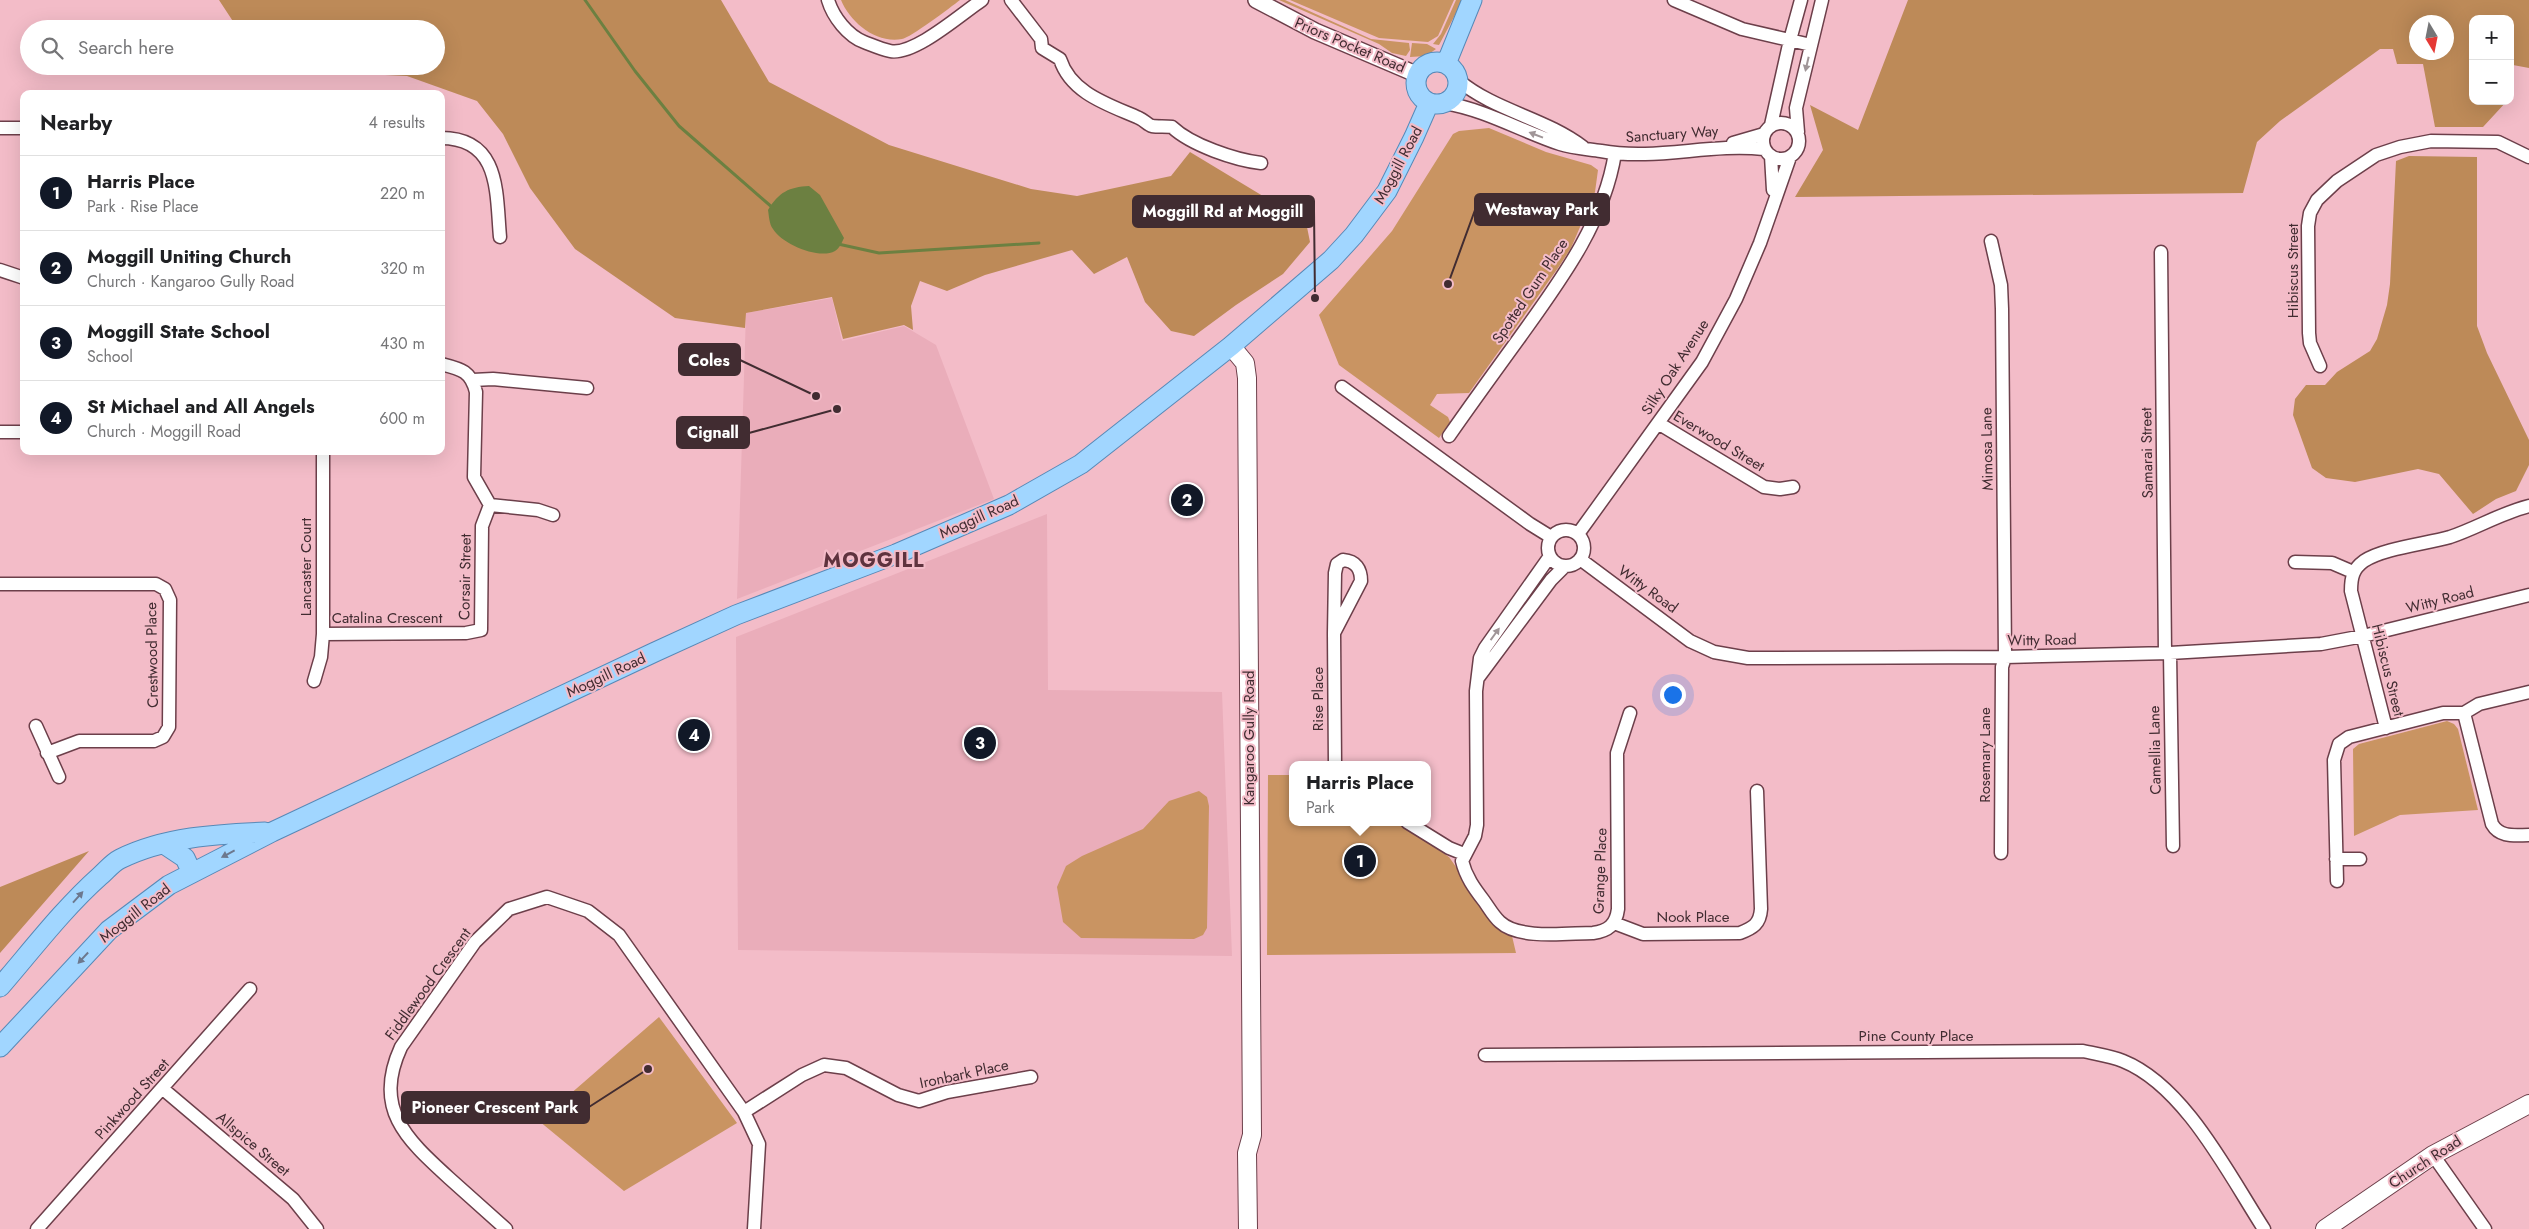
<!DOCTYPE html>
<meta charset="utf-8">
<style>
body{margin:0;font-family:Jost,sans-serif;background:#f2f2f2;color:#202124}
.controls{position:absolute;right:15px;top:15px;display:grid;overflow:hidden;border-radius:10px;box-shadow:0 5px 20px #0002}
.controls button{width:45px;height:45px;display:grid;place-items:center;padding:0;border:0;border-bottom:1px solid #e0e0e0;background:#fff;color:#202124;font:25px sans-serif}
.compass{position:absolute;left:2409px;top:15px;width:45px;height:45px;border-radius:50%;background:#fff;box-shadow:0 5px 20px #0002;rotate:170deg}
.you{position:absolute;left:1672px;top:694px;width:18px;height:18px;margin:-12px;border:4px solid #fff;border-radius:50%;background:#1a73e8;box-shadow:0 0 0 8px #1a73e833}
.badge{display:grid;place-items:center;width:32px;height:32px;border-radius:50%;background:#111827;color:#fff;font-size:16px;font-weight:700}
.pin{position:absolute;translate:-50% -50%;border:2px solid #fff;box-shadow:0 1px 5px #0006}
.popup{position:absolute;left:1289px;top:761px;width:142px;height:65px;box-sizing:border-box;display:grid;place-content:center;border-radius:10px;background:#fff;filter:drop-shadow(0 1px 4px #0005);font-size:16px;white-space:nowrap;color:#757577}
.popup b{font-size:19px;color:#202124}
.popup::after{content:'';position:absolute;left:50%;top:100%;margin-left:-10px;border:10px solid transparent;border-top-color:#fff}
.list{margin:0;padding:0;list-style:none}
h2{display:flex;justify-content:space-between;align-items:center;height:65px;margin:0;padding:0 20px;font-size:21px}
h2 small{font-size:16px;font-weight:400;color:#757577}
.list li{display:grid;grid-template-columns:32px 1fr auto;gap:15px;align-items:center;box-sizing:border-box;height:75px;padding:0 20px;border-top:1px solid #e0e0e0}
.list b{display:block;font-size:19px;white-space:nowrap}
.list p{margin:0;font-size:16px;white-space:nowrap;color:#757577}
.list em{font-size:16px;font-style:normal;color:#757577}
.icon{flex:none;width:28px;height:28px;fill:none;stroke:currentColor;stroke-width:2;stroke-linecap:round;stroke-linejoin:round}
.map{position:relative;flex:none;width:2529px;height:1229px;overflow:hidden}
.search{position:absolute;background:#fff;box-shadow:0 5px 20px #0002;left:20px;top:20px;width:425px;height:55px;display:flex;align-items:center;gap:12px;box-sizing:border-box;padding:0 18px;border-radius:28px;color:#757577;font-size:19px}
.panel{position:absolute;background:#fff;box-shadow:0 5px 20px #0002;left:20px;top:90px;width:425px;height:365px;border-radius:10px}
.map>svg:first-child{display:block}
.built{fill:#eaadba}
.green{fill:#c99462}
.forest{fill:#bd8a58;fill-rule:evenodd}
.water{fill:#6c8041}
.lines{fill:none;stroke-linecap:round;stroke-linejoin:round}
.stream{stroke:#6c8041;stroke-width:3}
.minor-casing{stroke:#6c3f4a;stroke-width:15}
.tertiary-casing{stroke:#6c3f4a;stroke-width:18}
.secondary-casing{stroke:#6c3f4a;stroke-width:20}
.primary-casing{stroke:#5789b7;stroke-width:21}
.minor{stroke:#fff;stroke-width:12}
.tertiary{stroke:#fff;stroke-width:15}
.secondary{stroke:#fff;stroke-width:18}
.primary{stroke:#a1d6ff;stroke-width:19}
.oneway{fill:#a09698}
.oneway2{fill:#6c788e}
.labels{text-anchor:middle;stroke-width:4;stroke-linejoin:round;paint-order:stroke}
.street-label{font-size:15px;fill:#412c31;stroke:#f3bcc8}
.district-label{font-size:20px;font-weight:bold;letter-spacing:1px;fill:#5f333e;stroke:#f3bcc8}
.leader{fill:none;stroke:#412c31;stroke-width:2}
.callout-dot{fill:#412c31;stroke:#f3bcc8;stroke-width:2}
.callout{fill:#412c31;stroke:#412c31;stroke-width:2}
.callout-label{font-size:16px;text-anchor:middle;font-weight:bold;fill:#fff}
</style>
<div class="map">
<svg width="2529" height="1229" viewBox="0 0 2529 1229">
<rect width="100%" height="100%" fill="#f3bcc8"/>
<path class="built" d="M832,298L842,341L904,326L936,345L994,499L737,599L746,313Z
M1047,514L1048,690L1222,692L1232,956L738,950L736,637Z"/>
<path class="green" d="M841,0H960C951,7 910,38 902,39C876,44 850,22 841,0Z
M1279,0H1285L1371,39L1409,43L1410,50L1406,56L1392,53L1379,44Z
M1290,0H1454L1438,36L1428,42L1379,38Z
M1456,0H1463L1439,45L1433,44L1441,34Z
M1412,43L1427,44L1436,49L1426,56L1410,57Z
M1489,128L1546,152L1591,165L1598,170L1595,192L1571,248L1558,268L1469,393L1437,394L1430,405L1448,417L1450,422L1439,438L1339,365L1319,315L1392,231L1453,134L1459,131Z
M2447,721L2454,724L2458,729L2478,810L2400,815L2354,836L2353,749L2359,744Z
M1268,775H1292V822H1398L1449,857L1500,929L1512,936L1516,953L1267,955Z
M1199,791L1207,797L1209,806L1207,928L1203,935L1194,939L1081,938L1063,922L1057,887L1066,866L1082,856L1143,829L1169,801Z
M659,1017L737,1123L624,1191L539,1121Z"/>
<path class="forest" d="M219,0H721L769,82L889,145L1031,189L1077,196L1171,176L1190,152L1306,222L1310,242L1283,274L1236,305L1194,336L1171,331L1145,302L1127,257L1094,274L1072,250L985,275L947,291L920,281L911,306L913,330L904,325L843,339L832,297L746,313L745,328L675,318L575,249L530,188L503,134L477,101L407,76L319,72L271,66H436V29H238Z
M1908,0H2529V68L2513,65L2510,19H2473V101H2507L2483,127H2435L2423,64H2397L2393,49H2380L2280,121L2257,142L2243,193L1795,197L1823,150L1810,105L1858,130ZM2416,22H2446V52H2416Z
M2409,156L2477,157V326L2487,353L2529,440V465L2516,491L2496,499L2473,514L2439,474L2418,469L2355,482L2326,478L2312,468L2293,415L2295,399L2306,385H2325L2337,372L2370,351L2377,339L2387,305L2390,284L2396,161Z
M89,851L0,953V887Z"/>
<path class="water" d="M809,186L820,195L844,238C842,242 840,248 835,251C819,260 782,244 773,229C769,224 769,215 768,210C779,192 789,187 809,186Z"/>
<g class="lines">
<path class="stream" d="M585,0L635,71L679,126L773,208
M838,244L879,253L1039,243"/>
<g class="minor-casing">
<path id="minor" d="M828,0C833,17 848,36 864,42C872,45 881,49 890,51C914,56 961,14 982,0
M1011,0L1041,39L1042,48L1060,59C1071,94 1110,105 1139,118C1144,120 1148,125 1152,126C1158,127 1166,126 1172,127C1191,145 1235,160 1261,163
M1674,0L1742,29L1811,45
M1458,80C1495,111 1545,118 1583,147
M1445,103C1486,110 1521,131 1560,144C1572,148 1588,149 1601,151C1656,161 1709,143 1764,149
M1763 141a18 18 0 1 1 36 0a18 18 0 1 1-36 0Z
M1771,125L1790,40L1801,0
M0,128H24
M1798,132L1796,108L1822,0
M441,138C501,138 496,194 500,237
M1733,143L1764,134
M1771,156L1773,190
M1991,241L2001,285L2002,309L2005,657L2002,667L2001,853
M2161,252L2165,653
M0,270L24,278
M2320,366L2310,343L2309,333L2308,226L2310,213L2317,200L2337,181L2376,155L2400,147L2431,141L2498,142L2529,157
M473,380L493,379L587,388
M1342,387L1530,524L1551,537
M1658,423L1764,487L1780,489L1793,487
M0,432H24
M1449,436C1472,403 1496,370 1520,337C1560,281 1604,223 1615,153
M490,505L538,510L553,515
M1548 548a18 18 0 1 1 36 0a18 18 0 1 1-36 0Z
M1578,534L1702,362L1736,299L1760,243L1790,157
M1550,556L1485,648L1480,658L1476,691L1477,825L1475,836L1462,861C1466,877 1474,888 1484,901C1489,908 1494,917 1500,922C1519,940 1568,933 1593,933C1608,931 1616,925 1618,909L1617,753L1630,713
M1580,559L1690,641L1714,652L1748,658L2005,657L2170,653L2321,644L2363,636L2529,595
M1343,560C1356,561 1361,569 1361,581L1334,633L1335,573L1337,564Z
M2295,562L2332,563L2353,572
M0,584H156L165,589L170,600L169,727L163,737L154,741H79L47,753
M1334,633L1335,765
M323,634L466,633L481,630L482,526L490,505L474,477L476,392C471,371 461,369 441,364
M2170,653L2173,846
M1478,678L1551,580L1565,566
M314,681L321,657L323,634V451
M2464,713L2492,824C2500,838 2515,835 2529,835
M36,726L59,777
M2386,728L2351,591C2351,577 2353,569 2364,561C2384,548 2426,544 2450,537C2477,528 2501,513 2529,506
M1407,822L1449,848L1464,854
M2336,859H2360
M2337,881L2334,760L2339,744L2349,737L2443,713H2464L2479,704L2529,692
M1614,923L1643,934L1740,933C1753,928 1760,924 1761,909L1757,791
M1485,1055L2083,1051C2096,1054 2111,1056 2123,1061C2185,1086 2229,1175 2264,1229
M163,1089L293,1199L317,1229
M744,1112L802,1075L824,1065L846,1068L898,1095L919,1101L947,1092L1031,1077
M2433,1155L2485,1229
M37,1229L250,989
M506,1229C487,1212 468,1195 449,1178C405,1138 373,1108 401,1047L475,942L509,909L547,897L588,911L619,935L744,1112L759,1144L754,1229"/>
</g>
<g class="tertiary-casing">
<path id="tertiary" d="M1256,0L1315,31L1418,75"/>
</g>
<g class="secondary-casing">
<path id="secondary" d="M1231,346L1245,363L1247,378L1252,1135L1247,1153L1248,1229
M2325,1229L2433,1155L2529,1104"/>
</g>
<g class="primary-casing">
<path id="primary" d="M1416 83a21 21 0 1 1 42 0a21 21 0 1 1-42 0Z
M1446,64L1472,0
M164,844L185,858L192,873
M0,987C32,950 63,909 100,876C106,871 112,863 120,859C164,837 217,834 265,832
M0,1047L109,930L169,885L272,832L655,652L736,615L896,554L1009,505L1081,464L1231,346L1331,260L1354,235L1387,191L1414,137L1429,103"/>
</g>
<use href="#minor" class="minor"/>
<use href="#tertiary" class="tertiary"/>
<use href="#secondary" class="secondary"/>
<use href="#primary" class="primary"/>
</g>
<defs><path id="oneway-solid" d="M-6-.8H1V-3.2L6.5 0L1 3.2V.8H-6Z" transform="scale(1.25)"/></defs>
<g class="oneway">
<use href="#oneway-solid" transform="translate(1807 64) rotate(103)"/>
<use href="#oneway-solid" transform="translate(1536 135) rotate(-159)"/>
<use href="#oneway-solid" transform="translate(1495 634) rotate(-54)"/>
</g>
<g class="oneway2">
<use href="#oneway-solid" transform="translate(228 854) rotate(152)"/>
<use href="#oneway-solid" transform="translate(78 897) rotate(-48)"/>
<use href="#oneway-solid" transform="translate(83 958) rotate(133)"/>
</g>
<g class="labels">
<g class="street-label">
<text transform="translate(1350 45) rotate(23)" y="5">Priors Pocket Road</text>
<text transform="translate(1672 134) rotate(-4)" y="5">Sanctuary Way</text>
<text transform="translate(1398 165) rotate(-62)" y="5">Moggill Road</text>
<text transform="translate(2293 271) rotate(-90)" y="5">Hibiscus Street</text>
<text transform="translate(1530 291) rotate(-56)" y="5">Spotted Gum Place</text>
<text transform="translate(1675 367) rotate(-57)" y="5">Silky Oak Avenue</text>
<text transform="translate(1719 441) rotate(31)" y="5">Everwood Street</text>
<text transform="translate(1987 449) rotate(-91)" y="5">Mimosa Lane</text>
<text transform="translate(2147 453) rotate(-91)" y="5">Samarai Street</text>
<text transform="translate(979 517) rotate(-24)" y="5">Moggill Road</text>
<text transform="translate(306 567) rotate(-90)" y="5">Lancaster Court</text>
<text transform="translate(465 577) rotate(-89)" y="5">Corsair Street</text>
<text transform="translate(1648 589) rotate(36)" y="5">Witty Road</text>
<text transform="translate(2440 600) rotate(-14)" y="5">Witty Road</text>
<text x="387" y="623">Catalina Crescent</text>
<text transform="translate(2042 640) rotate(-1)" y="5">Witty Road</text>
<text transform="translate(152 655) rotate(-91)" y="5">Crestwood Place</text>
<text transform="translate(2388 670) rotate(76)" y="5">Hibiscus Street</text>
<text transform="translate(606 675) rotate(-25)" y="5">Moggill Road</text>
<text transform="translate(1318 699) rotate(-90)" y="5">Rise Place</text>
<text transform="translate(1249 738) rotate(-90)" y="5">Kangaroo Gully Road</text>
<text transform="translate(2155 750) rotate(-91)" y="5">Camellia Lane</text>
<text transform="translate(1985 755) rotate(-90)" y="5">Rosemary Lane</text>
<text transform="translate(1600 871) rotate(-88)" y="5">Grange Place</text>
<text transform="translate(135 913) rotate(-38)" y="5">Moggill Road</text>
<text x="1693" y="922">Nook Place</text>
<text transform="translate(428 984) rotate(-54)" y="5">Fiddlewood Crescent</text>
<text x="1916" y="1041">Pine County Place</text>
<text transform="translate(964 1074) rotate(-12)" y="5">Ironbark Place</text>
<text transform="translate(132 1099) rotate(-48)" y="5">Pinkwood Street</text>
<text transform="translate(253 1144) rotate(40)" y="5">Allspice Street</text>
<text transform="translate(2425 1162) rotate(-33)" y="5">Church Road</text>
</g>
<g class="district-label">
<text x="874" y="567">MOGGILL</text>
</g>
</g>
<path class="leader" d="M1448 284L1475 210M1315 298L1314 211M816 396L740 360M837 409L749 433M648 1069L589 1107"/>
<g class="callout-dot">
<circle cx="1448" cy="284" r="5"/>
<circle cx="1315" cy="298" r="5"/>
<circle cx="816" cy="396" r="5"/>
<circle cx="837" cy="409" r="5"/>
<circle cx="648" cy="1069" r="5"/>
</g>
<g class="callout">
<rect x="1475" y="194" width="134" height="31" rx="5"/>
<rect x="1133" y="196" width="181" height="31" rx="5"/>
<rect x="679" y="344" width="61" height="31" rx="5"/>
<rect x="677" y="417" width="72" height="31" rx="5"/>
<rect x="402" y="1092" width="187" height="31" rx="5"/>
</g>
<g class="callout-label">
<text x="1542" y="215">Westaway Park</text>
<text x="1223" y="217">Moggill Rd at Moggill</text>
<text x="709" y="366">Coles</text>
<text x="713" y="438">Cignall</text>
<text x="495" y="1113">Pioneer Crescent Park</text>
</g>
</svg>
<div class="controls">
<button>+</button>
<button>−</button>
</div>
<svg class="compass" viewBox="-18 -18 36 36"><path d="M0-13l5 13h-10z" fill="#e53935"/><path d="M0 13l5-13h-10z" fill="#757577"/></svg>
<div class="you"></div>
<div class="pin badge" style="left:1360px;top:861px">1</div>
<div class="popup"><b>Harris Place</b>Park</div>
<div class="pin badge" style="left:1187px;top:500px">2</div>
<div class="pin badge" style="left:980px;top:743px">3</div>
<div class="pin badge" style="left:694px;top:735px">4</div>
<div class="search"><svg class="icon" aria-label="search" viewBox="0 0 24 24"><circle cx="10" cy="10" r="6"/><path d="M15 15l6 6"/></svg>Search here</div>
<section class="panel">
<h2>Nearby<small>4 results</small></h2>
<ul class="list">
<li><span class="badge">1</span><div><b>Harris Place</b><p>Park · Rise Place</p></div><em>220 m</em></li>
<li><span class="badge">2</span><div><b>Moggill Uniting Church</b><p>Church · Kangaroo Gully Road</p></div><em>320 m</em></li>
<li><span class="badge">3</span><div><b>Moggill State School</b><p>School</p></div><em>430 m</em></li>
<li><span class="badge">4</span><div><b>St Michael and All Angels</b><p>Church · Moggill Road</p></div><em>600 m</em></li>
</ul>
</section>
</div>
